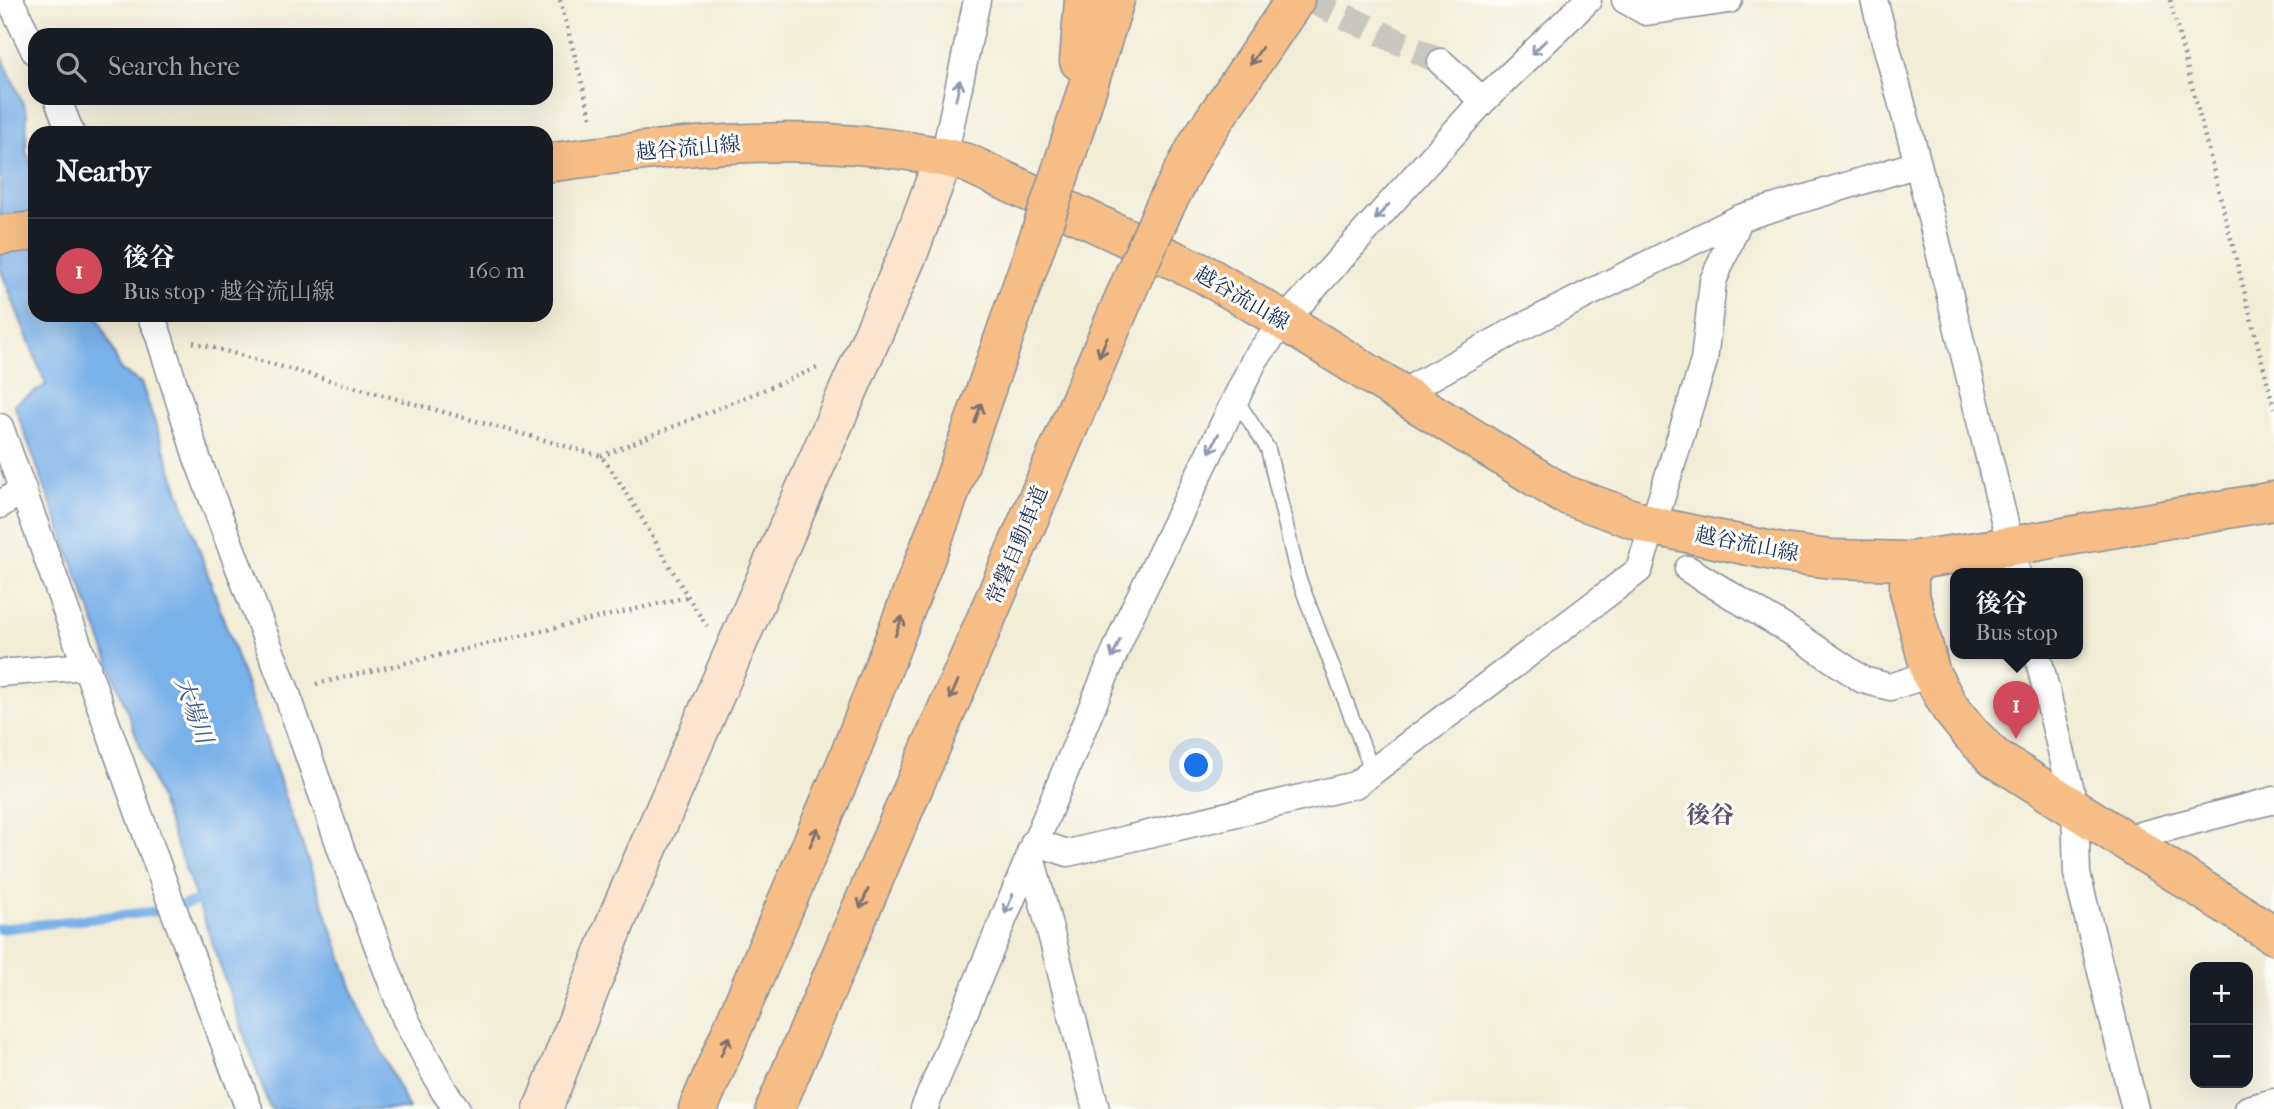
<!DOCTYPE html>
<meta charset="utf-8">
<style>
body{margin:0;font-family:"IM FELL French Canon","Noto Serif JP",serif;background:#20242c;color:#f1f3f6}
.controls{position:absolute;right:21px;bottom:21px;display:grid;overflow:hidden;border-radius:14px;box-shadow:0 7px 28px #0002}
.controls button{width:63px;height:63px;display:grid;place-items:center;padding:0;border:0;border-bottom:2px solid #363941;background:#171b24;color:#f1f3f6;font:35px sans-serif}
.you{position:absolute;left:1197px;top:766px;width:24px;height:24px;margin:-18px;border:5px solid #fff;border-radius:50%;background:#1a73e8;box-shadow:0 0 0 10px #1a73e833}
.badge{display:grid;place-items:center;width:46px;height:46px;border-radius:50%;background:#d1495b;color:#fff;font-size:23px;font-weight:700}
.pin{position:absolute;translate:-50% -58px;filter:drop-shadow(0 2px 4px #0008)}
.pin::after{content:'';position:absolute;top:37px;width:24px;height:21px;background:inherit;clip-path:polygon(0 0,100% 0,50% 100%)}
.popup{position:absolute;left:1950px;top:568px;width:133px;height:91px;box-sizing:border-box;display:grid;place-content:center;border-radius:14px;background:#171b24;filter:drop-shadow(0 2px 5px #0005);font-size:23px;white-space:nowrap;color:#9ea1a6}
.popup b{font-size:26px;color:#f1f3f6}
.popup::after{content:'';position:absolute;left:50%;top:100%;margin-left:-14px;border:14px solid transparent;border-top-color:#171b24}
.list{margin:0;padding:0;list-style:none}
h2{display:flex;justify-content:space-between;align-items:center;height:91px;margin:0;padding:0 28px;font-size:30px}
h2 small{font-size:23px;font-weight:400;color:#9ea1a6}
.list li{display:grid;grid-template-columns:46px 1fr auto;gap:21px;align-items:center;box-sizing:border-box;height:105px;padding:0 28px;border-top:2px solid #363941}
.list b{display:block;font-size:26px;white-space:nowrap}
.list p{margin:0;font-size:23px;white-space:nowrap;color:#9ea1a6}
.list em{font-size:23px;font-style:normal;color:#9ea1a6}
.icon{flex:none;width:38px;height:38px;fill:none;stroke:currentColor;stroke-width:2;stroke-linecap:round;stroke-linejoin:round}
.map{position:relative;flex:none;width:2274px;height:1109px;overflow:hidden}
.search{position:absolute;background:#171b24;box-shadow:0 7px 28px #0002;left:28px;top:28px;width:525px;height:77px;display:flex;align-items:center;gap:18px;box-sizing:border-box;padding:0 24px;border-radius:21px;color:#9ea1a6;font-size:26px}
.panel{position:absolute;background:#171b24;box-shadow:0 7px 28px #0002;left:28px;top:126px;width:525px;height:196px;border-radius:21px}
.map>svg:first-child{display:block}
.water{fill:#79b1e9;stroke:#4a70a4;stroke-width:2}
.lines{fill:none;stroke-linecap:round;stroke-linejoin:round}
.stream{stroke:#79b1e9;stroke-width:10}
.street-tunnel{stroke:#c7c7bf;stroke-width:26;stroke-dasharray:26 13;stroke-linecap:butt}
.lane-casing{stroke:#868e9a;stroke-width:17}
.street-casing{stroke:#868e9a;stroke-width:29}
.secondary-casing{stroke:#868e9a;stroke-width:41}
.primary-casing{stroke:#868e9a;stroke-width:41}
.highway-casing{stroke:#868e9a;stroke-width:41}
.path{stroke:#868e9a;stroke-width:4.5;stroke-dasharray:2 5;stroke-linecap:butt}
.lane{stroke:#fff;stroke-width:14}
.street{stroke:#fff;stroke-width:26}
.secondary{stroke:#fbe5cf;stroke-width:38}
.primary{stroke:#f6be86;stroke-width:38}
.highway{stroke:#f6be86;stroke-width:38}
.highway-bridge-casing{stroke:#868e9a;stroke-width:41;stroke-linecap:butt}
.highway-bridge{stroke:#f6be86;stroke-width:38}
.oneway{stroke:#8d97ae}
.oneway2{stroke:#7e6f70}
.labels{text-anchor:middle;stroke-width:6;stroke-linejoin:round;paint-order:stroke}
.street-label{font-size:21px;fill:#1b2f5e;stroke:#fdfcf7}
.water-label{font-size:23px;font-style:italic;fill:#3c5c8f;stroke:#fdfcf7}
.quarter-label{font-size:24px;font-weight:bold;fill:#5a536e;stroke:#fdfcf7}
</style>
<div class="map">
<svg width="2274" height="1109" viewBox="0 0 2274 1109">
<rect width="100%" height="100%" fill="#fdfcf7"/>
<filter id="ink" filterUnits="userSpaceOnUse"><feTurbulence type="fractalNoise" baseFrequency=".0143" numOctaves="2"/><feDisplacementMap in="SourceGraphic" scale="14" xChannelSelector="R" yChannelSelector="G"/><feConvolveMatrix kernelMatrix="1 2 1 2 8 2 1 2 1" color-interpolation-filters="sRGB"/></filter>
<filter id="wash" filterUnits="userSpaceOnUse"><feTurbulence type="fractalNoise" baseFrequency=".00686" numOctaves="4" result="noise"/><feDisplacementMap in="SourceGraphic" scale="28" xChannelSelector="R" yChannelSelector="G"/><feGaussianBlur stdDeviation="1.57" result="paint"/><feColorMatrix in="noise" values="0 0 0 0 0 0 0 0 0 0 0 0 0 0 0 0 0 1.4 0 .05"/><feComposite in="paint" operator="in"/></filter>
<g filter="url(#wash)">
<rect width="100%" height="100%" fill="#f2edd7"/>
<path class="water" d="M0,52L27,113L26,151L35,172V315H97L121,370L141,383L357,1001L409,1109H270L207,928L14,404L46,385L0,268Z"/>
<g class="lines">
<path class="stream" d="M0,929L158,911L210,898"/>
</g>
</g>
<g filter="url(#ink)">
<g class="lines">
<path class="street-tunnel" d="M1310,0L1441,62"/>
<g class="lane-casing">
<path id="lane" d="M1235,398L1268,449L1298,577L1373,773"/>
</g>
<g class="street-casing">
<path id="street" d="M10,0L35,52
M1625,0L1646,12L1729,0
M1874,0L1918,164L2017,573
M1441,62L1483,101
M57,98L71,133
M944,157L977,0
M150,315L158,333L197,458L286,691L342,852L406,1020L444,1091L457,1109
M1402,393L1518,329L1740,218L1918,164
M0,427L170,900L249,1109
M0,505L23,489
M1688,569L1798,636L1863,680L1890,687L1931,674
M2037,653L2075,807L2077,874L2135,1109
M0,673L87,666
M2125,839L2274,800
M1034,842L1068,853L1355,785L1639,570L1704,361L1713,281L1740,218
M1030,852L1096,1109
M924,1109L1128,621L1255,359L1284,321L1483,101L1588,0
M2248,1109L2274,1102"/>
</g>
<g class="secondary-casing">
<path id="secondary" d="M543,1109L619,914L909,252L944,157"/>
</g>
<g class="primary-casing">
<path id="primary" d="M546,163C686,144 829,128 967,163L1204,274L1284,321L1563,494L1653,526L1782,553L1831,559L1909,561L2011,546L2274,501
M0,235L35,231
M1909,561V591L1931,674L1950,708L1971,734L1995,758L2274,935"/>
</g>
<g class="highway-casing">
<path id="highway" d="M1079,61L1084,0
M1066,156L1115,0
M1164,208L1199,142L1295,0
M698,1109L848,759L942,515L1041,231
M775,1109L1134,275"/>
</g>
<path class="path" d="M560,0L592,121
M2170,0L2274,408
M193,342L601,456C641,509 669,571 707,626
M601,456L817,368
M316,684L687,597"/>
<use href="#lane" class="lane"/>
<use href="#street" class="street"/>
<use href="#secondary" class="secondary"/>
<use href="#primary" class="primary"/>
<use href="#highway" class="highway"/>
<g class="highway-bridge-casing">
<path id="highway-bridge" d="M1041,231L1066,156
M1134,275L1164,208"/>
</g>
<use href="#highway-bridge" class="highway-bridge"/>
</g>
<defs><path id="oneway-shaft" d="M-6 0H5M1.5-3L5.5 0L1.5 3" fill="none" stroke-width="1.6" stroke-linecap="round" stroke-linejoin="round" transform="scale(1.75)"/></defs>
<g class="oneway">
<use href="#oneway-shaft" transform="translate(1539 47) rotate(136)"/>
<use href="#oneway-shaft" transform="translate(958 90) rotate(-78)"/>
<use href="#oneway-shaft" transform="translate(1382 212) rotate(132)"/>
<use href="#oneway-shaft" transform="translate(1214 443) rotate(116)"/>
<use href="#oneway-shaft" transform="translate(1116 649) rotate(113)"/>
<use href="#oneway-shaft" transform="translate(1009 904) rotate(112)"/>
</g>
<g class="oneway2">
<use href="#oneway-shaft" transform="translate(1256 56) rotate(124)"/>
<use href="#oneway-shaft" transform="translate(1103 347) rotate(113)"/>
<use href="#oneway-shaft" transform="translate(978 413) rotate(-71)"/>
<use href="#oneway-shaft" transform="translate(899 626) rotate(-69)"/>
<use href="#oneway-shaft" transform="translate(954 690) rotate(113)"/>
<use href="#oneway-shaft" transform="translate(814 837) rotate(-67)"/>
<use href="#oneway-shaft" transform="translate(864 899) rotate(113)"/>
<use href="#oneway-shaft" transform="translate(725 1046) rotate(-67)"/>
</g>
</g>
<g class="labels">
<g class="street-label">
<text transform="translate(688 148) rotate(-5)" y="7">越谷流山線</text>
<text transform="translate(1242 298) rotate(30)" y="7">越谷流山線</text>
<text transform="translate(1747 544) rotate(11)" y="7">越谷流山線</text>
<text transform="translate(1017 545) rotate(-67)" y="7">常磐自動車道</text>
</g>
<g class="water-label">
<text transform="translate(194 710) rotate(70)" y="8">大場川</text>
</g>
<g class="quarter-label">
<text x="1710" y="823">後谷</text>
</g>
</g>
</svg>
<div class="controls">
<button>+</button>
<button>−</button>
</div>
<div class="you"></div>
<div class="pin badge" style="left:2016px;top:739px">1</div>
<div class="popup"><b>後谷</b>Bus stop</div>
<div class="search"><svg class="icon" aria-label="search" viewBox="0 0 24 24"><circle cx="10" cy="10" r="6"/><path d="M15 15l6 6"/></svg>Search here</div>
<section class="panel">
<h2>Nearby<small></small></h2>
<ul class="list">
<li><span class="badge">1</span><div><b>後谷</b><p>Bus stop · 越谷流山線</p></div><em>160 m</em></li>
</ul>
</section>
</div>
